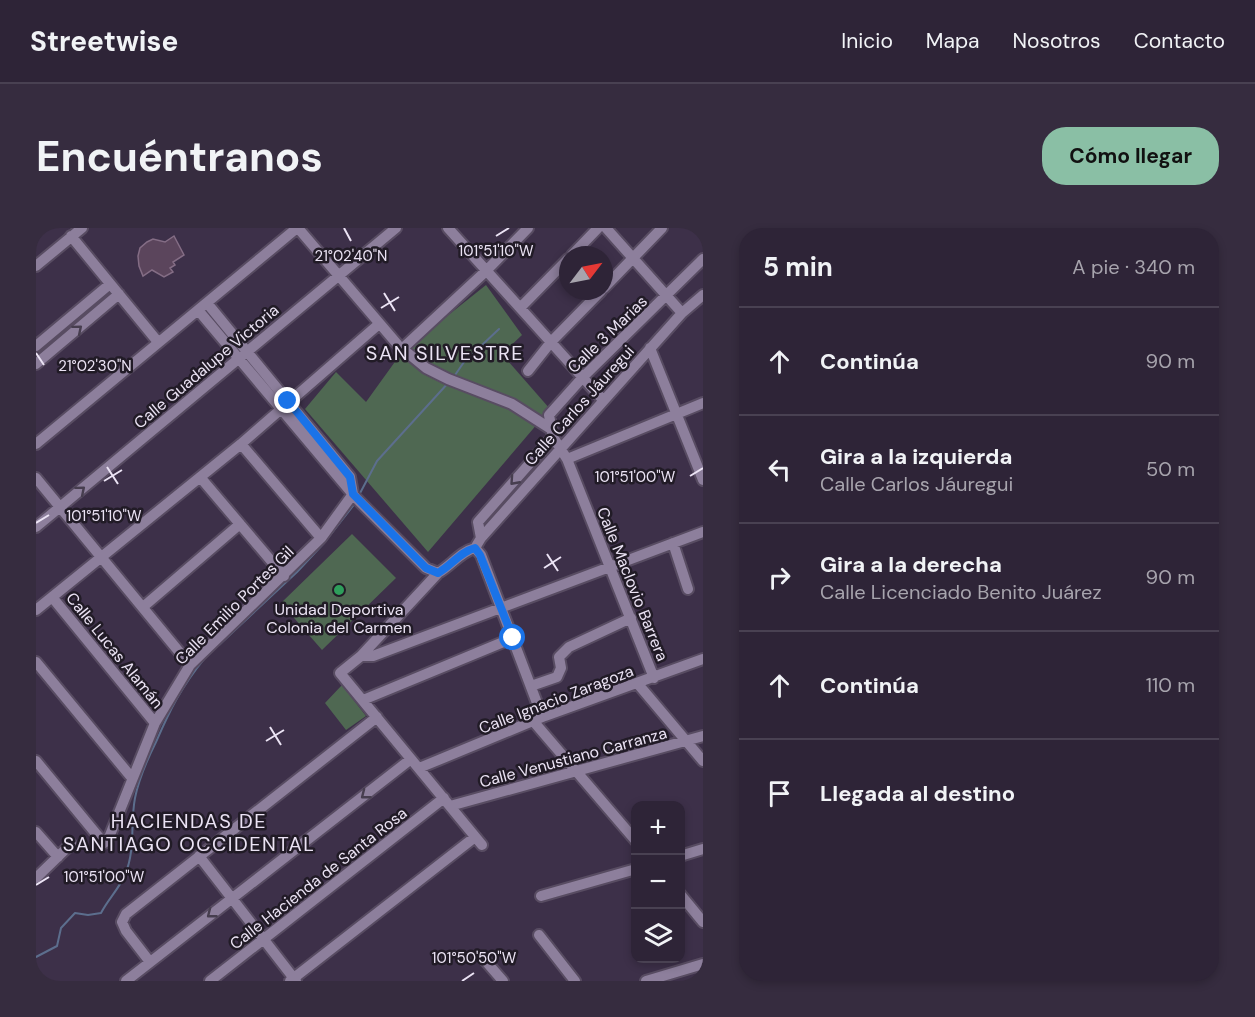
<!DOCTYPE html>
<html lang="es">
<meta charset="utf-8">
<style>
body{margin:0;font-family:"DM Sans",sans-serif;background:#362c3f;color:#f1f3f6}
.controls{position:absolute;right:18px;bottom:18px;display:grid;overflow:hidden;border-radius:12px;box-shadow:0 3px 9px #0003}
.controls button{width:54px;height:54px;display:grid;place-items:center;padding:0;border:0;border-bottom:2px solid #494152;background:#2e2437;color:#f1f3f6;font:30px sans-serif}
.compass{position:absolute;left:523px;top:18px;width:54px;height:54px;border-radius:50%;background:#2e2437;box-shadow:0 3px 9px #0003;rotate:58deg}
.stop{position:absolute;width:18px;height:18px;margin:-14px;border:4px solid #1a73e8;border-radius:50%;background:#fff}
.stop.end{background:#1a73e8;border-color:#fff;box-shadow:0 2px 6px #0008}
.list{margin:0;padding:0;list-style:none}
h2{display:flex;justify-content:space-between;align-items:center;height:78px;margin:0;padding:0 24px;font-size:26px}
h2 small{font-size:20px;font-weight:400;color:#a7a4ad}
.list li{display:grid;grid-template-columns:39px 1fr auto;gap:18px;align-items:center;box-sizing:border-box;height:108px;padding:0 24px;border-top:2px solid #494152}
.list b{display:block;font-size:22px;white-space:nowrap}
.list p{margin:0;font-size:20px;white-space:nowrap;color:#a7a4ad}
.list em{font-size:20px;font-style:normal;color:#a7a4ad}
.icon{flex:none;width:33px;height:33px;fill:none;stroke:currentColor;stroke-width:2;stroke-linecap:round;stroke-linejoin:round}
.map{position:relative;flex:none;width:667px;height:753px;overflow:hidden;border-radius:24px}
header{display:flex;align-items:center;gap:36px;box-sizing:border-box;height:84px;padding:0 30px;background:#2e2437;border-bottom:2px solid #494152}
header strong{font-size:28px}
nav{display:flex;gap:33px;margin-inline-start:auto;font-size:21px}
.intro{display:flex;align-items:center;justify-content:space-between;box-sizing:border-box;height:144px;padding:0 36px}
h1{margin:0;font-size:42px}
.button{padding:15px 27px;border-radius:24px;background:#8abfa5;color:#111;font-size:21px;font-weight:700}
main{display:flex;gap:36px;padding:0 36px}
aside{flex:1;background:#2e2437;border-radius:24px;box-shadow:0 3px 9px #0003}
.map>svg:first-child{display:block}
.green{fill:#4f6852}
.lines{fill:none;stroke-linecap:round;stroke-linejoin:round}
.stream{stroke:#5c6e8d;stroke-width:2}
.building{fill:#5b455c;stroke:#846d85;stroke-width:1.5}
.minor-casing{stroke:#584c62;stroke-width:14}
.minor{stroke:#8d7f9c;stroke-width:10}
.oneway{stroke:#473e4f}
.route{stroke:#1a73e8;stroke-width:8}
.ticks{fill:none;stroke:#ebe3f4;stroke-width:2}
.leisure-dot{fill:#2e9e5b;stroke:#211b26;stroke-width:2}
.labels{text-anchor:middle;stroke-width:5;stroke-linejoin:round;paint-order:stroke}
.street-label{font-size:16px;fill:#ebe3f4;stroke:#211b26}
.poi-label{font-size:16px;fill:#ebe3f4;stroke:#211b26}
.quarter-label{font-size:20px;letter-spacing:1.5px;fill:#ebe3f4;stroke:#211b26}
.ticks-label{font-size:15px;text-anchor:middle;fill:#ebe3f4;stroke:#211b26;stroke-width:5;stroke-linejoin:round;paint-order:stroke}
</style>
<header>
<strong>Streetwise</strong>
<nav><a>Inicio</a><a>Mapa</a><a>Nosotros</a><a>Contacto</a></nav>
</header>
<div class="intro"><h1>Encuéntranos</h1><a class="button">Cómo llegar</a></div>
<main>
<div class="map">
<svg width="667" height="753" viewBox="0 0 667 753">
<rect width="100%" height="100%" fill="#3d3049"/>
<path class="green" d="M450,57L486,107L466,126L514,181L392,324L269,181L300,144L330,174L366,124Z
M316,306L360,350L286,422L245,375Z
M306,457L330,488L310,502L289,475Z"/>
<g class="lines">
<path class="stream" d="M417,150L428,134L463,101
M322,269L341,233L413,154
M183,417L261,344L288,315L320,274
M0,729L21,718L25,700L39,685L52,687L65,685C71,673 84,659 89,647C100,620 94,596 99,570C103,550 111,532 120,514C134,482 145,459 168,431"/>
</g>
<path class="building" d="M138,8L148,27L137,34L139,37L134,40L137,44L128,49L116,42L107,48L103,38L102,28L104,20L111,14L117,11L129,14Z"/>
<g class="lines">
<g class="minor-casing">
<path id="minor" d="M262,0L362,117L390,140L412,151L476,176L515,201
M412,0L567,172
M570,0L646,85
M35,8L122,114
M536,27L562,0
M0,38L46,0
M568,60L626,0
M484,80L532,31
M162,82L320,270L390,340L402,345
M0,118L74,56
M367,120L450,43L492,0
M614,120L667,252
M0,136L83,66
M492,143L515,114L565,63
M0,216L261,0
M205,216L285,310
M531,231L667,175
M164,249L248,348
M0,250L154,437
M0,299L360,0
M445,310L442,294L517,209
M637,315L652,361
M439,320L445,327L504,483L509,488
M16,369L119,495
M107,379L204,296
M0,382L205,216L343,96
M325,428H337L667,304
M0,434L96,550
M618,450L531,231L517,209L513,187L547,149L667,31
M602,456L667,533
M495,458L521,449L525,440L523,429L533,419L595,390
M327,472L477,410
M498,494L600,613
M0,533L66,613L68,615L72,612L119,495L154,437L285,310L317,266L314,249L171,75
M383,540L509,488L667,431
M414,578L667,508
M0,604L22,629
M446,617L304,445L325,428L402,345C416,337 424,324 439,320L445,310L646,85L667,67
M163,628L260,753
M644,628L667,621
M0,650L35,616
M644,666L667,694
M505,668L600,641
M503,707L539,753
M447,730L467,753
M114,734L90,703L86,694L90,686L341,489
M90,753L375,531
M174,753L408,570
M254,753L439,609
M610,753L667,736"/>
</g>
<use href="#minor" class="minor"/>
</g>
<defs><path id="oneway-chevron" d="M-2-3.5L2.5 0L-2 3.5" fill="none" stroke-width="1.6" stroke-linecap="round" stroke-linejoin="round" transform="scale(1.5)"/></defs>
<g class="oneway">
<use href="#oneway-chevron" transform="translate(42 101) rotate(-40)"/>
<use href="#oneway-chevron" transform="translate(478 253) rotate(132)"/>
<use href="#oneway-chevron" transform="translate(45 262) rotate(-40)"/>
<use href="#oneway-chevron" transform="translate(329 567) rotate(142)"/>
<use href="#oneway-chevron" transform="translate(175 686) rotate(142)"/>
</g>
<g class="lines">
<path class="route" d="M252,173L314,249L317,266L390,340L402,345C416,337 424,324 439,320L444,327L477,410"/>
</g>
<path class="ticks" d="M308,0L315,13M460,8L473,0M348,65L359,83M345,80L363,69M0,125L8,137M71,239L82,256M654,248L667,240M68,253L86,242M0,295L13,287M511,326L522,343M508,340L525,329M234,499L245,517M230,513L248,502M0,657L13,649M426,753L438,745"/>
<circle class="leisure-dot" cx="303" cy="362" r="6"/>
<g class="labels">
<g class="street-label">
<text transform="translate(571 106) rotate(-44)" y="6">Calle 3 Marias</text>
<text transform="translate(170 138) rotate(-40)" y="6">Calle Guadalupe Victoria</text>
<text transform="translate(543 177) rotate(-48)" y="6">Calle Carlos Jáuregui</text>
<text transform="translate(597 356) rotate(68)" y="6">Calle Maclovio Barrera</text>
<text transform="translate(198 377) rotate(-45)" y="6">Calle Emilio Portes Gil</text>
<text transform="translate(79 422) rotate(51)" y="6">Calle Lucas Alamán</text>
<text transform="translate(520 471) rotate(-21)" y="6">Calle Ignacio Zaragoza</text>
<text transform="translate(537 529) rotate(-15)" y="6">Calle Venustiano Carranza</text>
<text transform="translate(282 650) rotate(-38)" y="6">Calle Hacienda de Santa Rosa</text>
</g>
<g class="poi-label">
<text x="303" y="387">Unidad Deportiva<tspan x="303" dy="18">Colonia del Carmen</tspan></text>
</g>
<g class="quarter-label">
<text x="409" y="132">SAN SILVESTRE</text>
<text x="153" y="600">HACIENDAS DE<tspan x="153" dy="23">SANTIAGO OCCIDENTAL</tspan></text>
</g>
</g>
<g class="ticks-label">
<text x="460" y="28">101°51'10"W</text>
<text x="315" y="33">21°02'40"N</text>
<text x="59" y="143">21°02'30"N</text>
<text x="599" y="254">101°51'00"W</text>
<text x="68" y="293">101°51'10"W</text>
<text x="68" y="654">101°51'00"W</text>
<text x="438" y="735">101°50'50"W</text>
</g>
</svg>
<div class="controls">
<button>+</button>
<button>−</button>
<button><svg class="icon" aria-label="layers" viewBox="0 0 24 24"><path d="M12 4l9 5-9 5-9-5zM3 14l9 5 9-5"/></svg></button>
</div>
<svg class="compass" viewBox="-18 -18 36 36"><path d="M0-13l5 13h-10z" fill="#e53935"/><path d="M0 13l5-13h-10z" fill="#a7a4ad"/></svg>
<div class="stop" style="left:477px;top:410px"></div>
<div class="stop end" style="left:252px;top:173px"></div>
</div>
<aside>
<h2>5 min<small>A pie · 340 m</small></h2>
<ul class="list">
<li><svg class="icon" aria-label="ahead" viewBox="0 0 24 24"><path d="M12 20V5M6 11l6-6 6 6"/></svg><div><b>Continúa</b></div><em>90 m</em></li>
<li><svg class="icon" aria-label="left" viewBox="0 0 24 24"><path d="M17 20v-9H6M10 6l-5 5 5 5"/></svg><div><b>Gira a la izquierda</b><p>Calle Carlos Jáuregui</p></div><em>50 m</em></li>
<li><svg class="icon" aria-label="right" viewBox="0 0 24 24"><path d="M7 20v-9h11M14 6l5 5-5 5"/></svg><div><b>Gira a la derecha</b><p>Calle Licenciado Benito Juárez</p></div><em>90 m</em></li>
<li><svg class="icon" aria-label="ahead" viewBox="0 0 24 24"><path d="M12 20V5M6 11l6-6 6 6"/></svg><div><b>Continúa</b></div><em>110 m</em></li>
<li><svg class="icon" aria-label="arrive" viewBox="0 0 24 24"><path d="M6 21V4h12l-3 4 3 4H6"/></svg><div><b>Llegada al destino</b></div></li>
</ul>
</aside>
</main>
